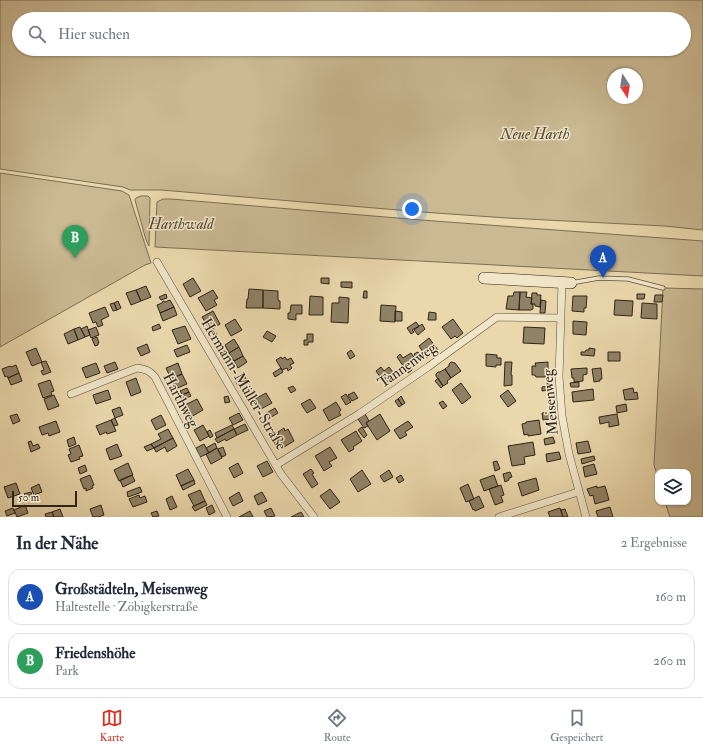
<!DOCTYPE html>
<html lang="de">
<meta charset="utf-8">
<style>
body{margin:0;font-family:"IM FELL Double Pica",serif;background:#f2f2f3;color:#1f2937}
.controls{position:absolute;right:12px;bottom:12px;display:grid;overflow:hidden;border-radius:8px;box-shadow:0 1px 3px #0004}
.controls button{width:36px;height:36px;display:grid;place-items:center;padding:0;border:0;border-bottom:1px solid #e0e1e3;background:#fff;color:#1f2937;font:20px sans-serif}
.compass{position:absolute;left:607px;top:68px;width:36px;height:36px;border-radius:50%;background:#fff;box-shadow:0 1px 3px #0004;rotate:168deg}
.scale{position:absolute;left:12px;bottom:10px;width:65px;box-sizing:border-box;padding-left:4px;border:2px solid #2e241a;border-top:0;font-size:11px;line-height:14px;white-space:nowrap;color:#2e241a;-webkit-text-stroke:3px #f1e6c9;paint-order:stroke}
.you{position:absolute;left:412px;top:209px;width:14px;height:14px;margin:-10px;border:3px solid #fff;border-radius:50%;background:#1a73e8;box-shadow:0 0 0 6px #1a73e833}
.badge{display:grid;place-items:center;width:26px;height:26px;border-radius:50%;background:#d93025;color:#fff;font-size:13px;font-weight:700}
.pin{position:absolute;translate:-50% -33px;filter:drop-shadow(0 1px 2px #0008)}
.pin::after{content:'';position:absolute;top:21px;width:14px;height:12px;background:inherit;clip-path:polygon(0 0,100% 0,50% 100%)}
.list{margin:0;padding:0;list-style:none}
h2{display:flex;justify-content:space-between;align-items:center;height:52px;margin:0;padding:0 16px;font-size:17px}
h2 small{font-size:13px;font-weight:400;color:#747a83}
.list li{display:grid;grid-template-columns:26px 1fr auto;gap:12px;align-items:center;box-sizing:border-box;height:56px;margin:0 8px 8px;padding:0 8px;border:1px solid #e0e1e3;border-radius:12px}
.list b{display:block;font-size:15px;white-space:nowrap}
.list p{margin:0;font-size:13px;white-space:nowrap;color:#747a83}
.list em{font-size:13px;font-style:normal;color:#747a83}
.icon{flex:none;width:22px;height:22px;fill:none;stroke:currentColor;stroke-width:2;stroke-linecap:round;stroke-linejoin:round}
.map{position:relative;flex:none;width:703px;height:517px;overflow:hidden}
.search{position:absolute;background:#fff;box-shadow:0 1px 3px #0004;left:12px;right:12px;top:12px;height:44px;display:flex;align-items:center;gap:10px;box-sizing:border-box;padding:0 14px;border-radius:22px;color:#747a83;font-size:15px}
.sheet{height:180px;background:#fff}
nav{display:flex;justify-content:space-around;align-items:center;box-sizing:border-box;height:56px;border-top:1px solid #e0e1e3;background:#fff;font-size:11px;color:#747a83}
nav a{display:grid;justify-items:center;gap:2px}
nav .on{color:#d93025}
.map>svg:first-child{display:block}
.green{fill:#cab993;stroke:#7c6e56;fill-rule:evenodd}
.building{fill:#908266;stroke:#2e241a}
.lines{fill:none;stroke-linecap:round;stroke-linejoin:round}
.service-casing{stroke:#5d513e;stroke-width:5}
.minor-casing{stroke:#5d513e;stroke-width:8}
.secondary-casing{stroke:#2e241a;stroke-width:12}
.service{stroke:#f1e6c9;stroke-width:3.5}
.minor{stroke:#f1e6c9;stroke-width:7}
.secondary{stroke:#f1e6c9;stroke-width:11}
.labels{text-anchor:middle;stroke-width:3;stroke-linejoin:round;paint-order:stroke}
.park-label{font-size:15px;font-style:italic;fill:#554938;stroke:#f1e6c9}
.street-label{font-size:15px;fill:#2e241a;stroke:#f1e6c9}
</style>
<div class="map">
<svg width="703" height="517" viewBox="0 0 703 517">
<rect width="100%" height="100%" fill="#ead8ac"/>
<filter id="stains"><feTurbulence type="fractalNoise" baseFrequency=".005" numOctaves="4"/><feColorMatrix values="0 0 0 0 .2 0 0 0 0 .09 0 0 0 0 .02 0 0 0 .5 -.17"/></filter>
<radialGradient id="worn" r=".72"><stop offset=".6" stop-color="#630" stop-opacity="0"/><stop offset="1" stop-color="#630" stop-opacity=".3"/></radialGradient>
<path class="green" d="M0,0H703V230L665,226L507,218L422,212L161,190H130L123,187L0,169ZM19,19H684V49H19ZM613,74H637V98H613Z
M0,173L122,191L129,195L151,263L145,265L0,347Z
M141,196H148L150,198L149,246L146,240L135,200L136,198Z
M163,199H171L421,220L703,241V276L155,247L157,202Z
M663,288L703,289V517H670L665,502H688V472H658V478L654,465Z"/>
<path class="building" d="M193,278L201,291L190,297L183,284Z
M321,278H329V284L321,283Z
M341,282H352V288L341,287Z
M146,286L151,297L141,301L136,290Z
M249,289L263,290V308H246L247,299H248Z
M136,290L141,301L131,305L126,293Z
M213,290L218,298L214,300L217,305L206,311L198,298Z
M263,290L278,291V300L280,301V309L263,308Z
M364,291H367V298H363Z
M514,292H520L519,310L506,309L508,296H513Z
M520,292H527L526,297L532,298L531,304H533V309L531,310H519Z
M532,293H537V295H541L540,307L535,306V304H531Z
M166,294L167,298L161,300L159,297Z
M637,294H645L644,299H637Z
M655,295H663L662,302H654Z
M310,296L323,297V315H309Z
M573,296H587L586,308H584V312L572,311Z
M339,297L349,298L348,323L331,322L332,303H339Z
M170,300L174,307L160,313L157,305L162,303L163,301L165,302Z
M541,300L546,301L545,313H540Z
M615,300L633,301L632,316L614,315Z
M118,301L121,308L117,310L114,303Z
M114,303L117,310L113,311L110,304Z
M642,303L657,304V319L641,318Z
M291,305H302V314H296V320L288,319V313H290Z
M381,305L396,306L395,322L380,321Z
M105,307L109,316L101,320L103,325L98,327L96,322L93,323L89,313Z
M174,307L177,315L163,321L160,313Z
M213,311L220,324L210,330L202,317Z
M395,311L402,312V321H395Z
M429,312L436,313V320H428Z
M235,319L242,330L231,336L225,325Z
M453,319L463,333L457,338L455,336L451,339L442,327Z
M573,321L587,322L586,335L573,334Z
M416,322L419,326L412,330L414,332L411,334L407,328Z
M159,324L161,328L153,331L152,327Z
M422,324L425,329L418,335L414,330Z
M87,326L90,335L85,337L81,329Z
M185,326L191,339L178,344L172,330Z
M80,327L85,337L78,340L74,329Z
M96,327L99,335L91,338L88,330Z
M524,327L545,328L544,344L523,343Z
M213,328L217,335L210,339L207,332Z
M74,329L78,340L68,344L64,334Z
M267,331L276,336L272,342L263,337Z
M307,334H313V342H308V345H304V340H307Z
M97,337L99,343H98V345L95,346L92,339Z
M429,338L438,350L427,358L419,346Z
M234,339L239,347L229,353L225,345Z
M147,344L150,352L141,356L137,348Z
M187,345L190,352L177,357L174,350Z
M239,347L243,356L234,361L229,353Z
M36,348L42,362L32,366L26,352Z
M589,348L595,349L594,356L581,355V352H585L586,350H589Z
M351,350L355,356L350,359L347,353Z
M418,352L423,359L419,362L414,354Z
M608,352H620V361H608Z
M411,353L418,363L411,368L412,370L408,373L397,357L400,354L403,358Z
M486,354L497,355V358H501V365H496V367L486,366Z
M243,356L247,362L238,368L234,361Z
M281,357L282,359L285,357L287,360L291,358L294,363L290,365L292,368L288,371L287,368L282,370L276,360Z
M46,361L51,372L43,375L41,371L44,370L41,362Z
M115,362L118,369L107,373L104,366Z
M451,362L455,363L461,371L451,378L445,369L449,366V364Z
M505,362H512L511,375H512V385L504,386Z
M548,362V377H536L535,375H532V366H536L535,363Z
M96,363L100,373L86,378L82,368Z
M178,363L182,374L171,379L166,368Z
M16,365L19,373L8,378L7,376L5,377L2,369L10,366L11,367Z
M381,367L384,371L389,367L397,377L386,385L376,371Z
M281,368L283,372L275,377L273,373Z
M587,368V374L583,375V381L574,382V378H572L571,369Z
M601,368L602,379H600V381L594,382L592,369Z
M445,369L451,378L447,381L448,383L443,386L436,376V374L438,372H440Z
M19,373L22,381L11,385L8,378Z
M243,373L247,381L238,386L234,378Z
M182,374L187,384L175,389L171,379Z
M136,378L141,392L131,396L126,382Z
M438,378L443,386L441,388L435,381Z
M50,380L54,391L51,392L52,395L43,398L38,384Z
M579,382V387H571L570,383Z
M461,383L471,397L462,404L452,390Z
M293,386L296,390L291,393L288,388Z
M549,386V390L542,391V387Z
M187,388L189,392L182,395L180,391Z
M633,388L634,393L637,392L638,399L625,400L623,390Z
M593,389L594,400L573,402L572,392Z
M108,390L111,399L96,404L93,395Z
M508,390L516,401L508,407L500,396Z
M189,392L191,396L184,399L182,395Z
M354,392L358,398L352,401L348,395Z
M266,393L272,403L261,409L255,399Z
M346,394L351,402L346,405L341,397Z
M54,395L59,406L48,410L44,399Z
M228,396L230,402L225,403L224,397Z
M401,396L405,403L402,405L398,399Z
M197,399L203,410L189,418L183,406Z
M310,399L316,408L307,413L301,404Z
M398,399L402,405L399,407L395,401Z
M443,401L447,406L443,409L439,403Z
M336,402L341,410L339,412L341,415L329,421L323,410Z
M626,404L627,411L617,413L616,406Z
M120,407L123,415L115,418L112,410Z
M275,408L278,413L268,419L265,414Z
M549,412V414L555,413L556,418L543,420L542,413Z
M239,413L243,420L233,425L229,418Z
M17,414L20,421L13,424L10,416Z
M365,414L369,421L366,423L368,426L364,428L358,419Z
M380,414L390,431L377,440L366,423Z
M617,414L619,425L609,427V422L600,424L599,417Z
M161,415L166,425L156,430L151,420Z
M115,418L118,425L114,426L111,420Z
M111,420L116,431L107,434L106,432L100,435L96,426Z
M539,420L541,434L528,436V434L524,435L522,424L526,423V422Z
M56,421L60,432L49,436L48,433L42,435L39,427Z
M408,421L413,427L405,432L407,435L400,439L394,430Z
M245,424L248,430L237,435L234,429Z
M203,425L209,436L200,441L194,430Z
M232,425L234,429L217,438L215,433Z
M362,427L367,435L364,438L358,430Z
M284,428L285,431L288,429L294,441L284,447L277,435L279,434L278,432Z
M168,429L173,438L154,448L151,444L161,439L158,434Z
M234,429L237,435L226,441L225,439L218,443L215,439Z
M210,430L213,436L210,438L207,432Z
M356,431L362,441L353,447L354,449L349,452L341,440Z
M74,437L76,444L69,447L67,440Z
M553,437L555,443L545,445L544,439Z
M173,438L177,446L167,452L165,447L156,452L154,448Z
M31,441L33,446L38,444L40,448L31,452L28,442Z
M588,441L591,452L578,454L576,443Z
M533,442L535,455L524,457L525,464L512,466L508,446Z
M215,443L217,448L209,453L206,448Z
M117,444L122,456L110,460L106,449Z
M151,444L154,448L147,451L144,447Z
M204,444L209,453L200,457L196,448Z
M79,445L83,456L79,457L80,459L71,462L68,455L71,454L69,449Z
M223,447L226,455L222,457L218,449Z
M330,447L337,458L329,462L332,466L324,471L315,456Z
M217,448L222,458L211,464L206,454Z
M559,452L561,459L547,462L546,454Z
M594,456L595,460L582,464L581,459Z
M267,461L273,472L263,477L257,466Z
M497,461L500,469L495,471L493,462Z
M128,463L133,475L119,481L114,470Z
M238,463L243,473L234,478L229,468Z
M594,464L597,474L585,477L583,467Z
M85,465L87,471L80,474L78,468Z
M188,469L194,480L181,486L176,475Z
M311,469L314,473L312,474L318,484L312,488L303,474Z
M362,470L371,484L358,492L350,479Z
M389,470L393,477L384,482L380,476Z
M510,472L512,477L509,478V480L505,482L503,474Z
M90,475L94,485L92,486L93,488L86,491V488L84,489L80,479Z
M132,475L135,481L123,487L120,480Z
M401,475L404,480L399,483L396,478Z
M494,475L498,486L484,491L480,480Z
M536,478L539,490L522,496L518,483Z
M194,480L195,484L183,490L181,486Z
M16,483L20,494L8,498L4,487Z
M39,484L42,492L34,495L31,488Z
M468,484L474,499L466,502L460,488Z
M501,485L504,495L501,496L503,502L495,505L489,489Z
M597,486V488L605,486L609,500L595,504L593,495L590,496L587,489Z
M140,487L142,492L128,497L127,492Z
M330,489L340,502L330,509L320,496Z
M200,490L205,501L194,506L188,495Z
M31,492L32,496L26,498L24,494Z
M239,492L243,501L233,506L229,498Z
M262,492L267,501L258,505L254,496Z
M139,495L140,498L145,496L147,502L133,507L129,499Z
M172,496L177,507L170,510L166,499Z
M479,496L484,507L475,511L474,509L473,510L469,501Z
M205,501L207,505L195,511L192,507Z
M25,505L28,513L17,517L14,510Z
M101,505L104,515L98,517H93L90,509Z
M212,505L215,512L209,515L206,508Z
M610,507L613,517H598L596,511Z
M13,508L15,513L7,516L5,511Z
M271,508L275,516L267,517L264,511Z
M560,508L563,517H550L548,512Z
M60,509L63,517H54L52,512Z
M565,509L568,517H563L561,510Z
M157,511L159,516L153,517L151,513Z
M250,511L253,517H239Z
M52,512L54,517H46L45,514Z
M301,512L304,517H291Z"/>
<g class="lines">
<g class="service-casing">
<path id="service" d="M571,283L599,278L628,279L663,288"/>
</g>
<g class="minor-casing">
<path id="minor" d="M157,262L281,474L314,517
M562,282L559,377L562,416L569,454L586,517
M71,394L137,368C146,369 150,371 155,377L227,517
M276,465L359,414L428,367L497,317L561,318
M499,517L578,492"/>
</g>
<g class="secondary-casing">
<path id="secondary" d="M484,278L571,283"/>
</g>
<use href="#service" class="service"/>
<use href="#minor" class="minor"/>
<use href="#secondary" class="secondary"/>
</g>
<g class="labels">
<g class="park-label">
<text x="535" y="139">Neue Harth</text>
<text x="181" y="229">Harthwald</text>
</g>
<g class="street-label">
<text transform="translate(407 365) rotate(-35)" y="5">Tannenweg</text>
<text transform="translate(244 384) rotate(59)" y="5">Hermann-Müller-Straße</text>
<text transform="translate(181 400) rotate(62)" y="5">Harthweg</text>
<text transform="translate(550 402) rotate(-95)" y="5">Meisenweg</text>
</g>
</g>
<rect width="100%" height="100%" filter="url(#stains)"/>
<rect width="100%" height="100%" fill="url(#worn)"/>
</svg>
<div class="controls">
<button><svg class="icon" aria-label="layers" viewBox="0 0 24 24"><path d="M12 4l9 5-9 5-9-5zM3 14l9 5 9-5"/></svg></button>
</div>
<svg class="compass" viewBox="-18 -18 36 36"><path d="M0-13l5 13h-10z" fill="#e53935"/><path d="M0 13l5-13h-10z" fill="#747a83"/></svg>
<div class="scale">50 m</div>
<div class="you"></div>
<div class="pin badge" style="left:603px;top:278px;background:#1a4fb4">A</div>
<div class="pin badge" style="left:75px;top:258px;background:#2e9e5b">B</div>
<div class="search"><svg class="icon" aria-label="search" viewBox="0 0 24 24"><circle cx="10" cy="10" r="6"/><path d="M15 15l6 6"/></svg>Hier suchen</div>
</div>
<section class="sheet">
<h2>In der Nähe<small>2 Ergebnisse</small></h2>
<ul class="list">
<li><span class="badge" style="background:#1a4fb4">A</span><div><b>Großstädteln, Meisenweg</b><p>Haltestelle · Zöbigkerstraße</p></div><em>160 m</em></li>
<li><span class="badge" style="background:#2e9e5b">B</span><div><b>Friedenshöhe</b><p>Park</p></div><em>260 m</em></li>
</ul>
</section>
<nav>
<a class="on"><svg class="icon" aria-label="map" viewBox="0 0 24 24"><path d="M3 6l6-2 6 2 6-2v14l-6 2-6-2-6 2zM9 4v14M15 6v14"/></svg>Karte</a>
<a><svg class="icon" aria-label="directions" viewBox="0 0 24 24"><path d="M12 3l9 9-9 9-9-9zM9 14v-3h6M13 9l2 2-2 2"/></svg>Route</a>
<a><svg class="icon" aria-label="saved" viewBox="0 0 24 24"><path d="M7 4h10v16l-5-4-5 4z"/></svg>Gespeichert</a>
</nav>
